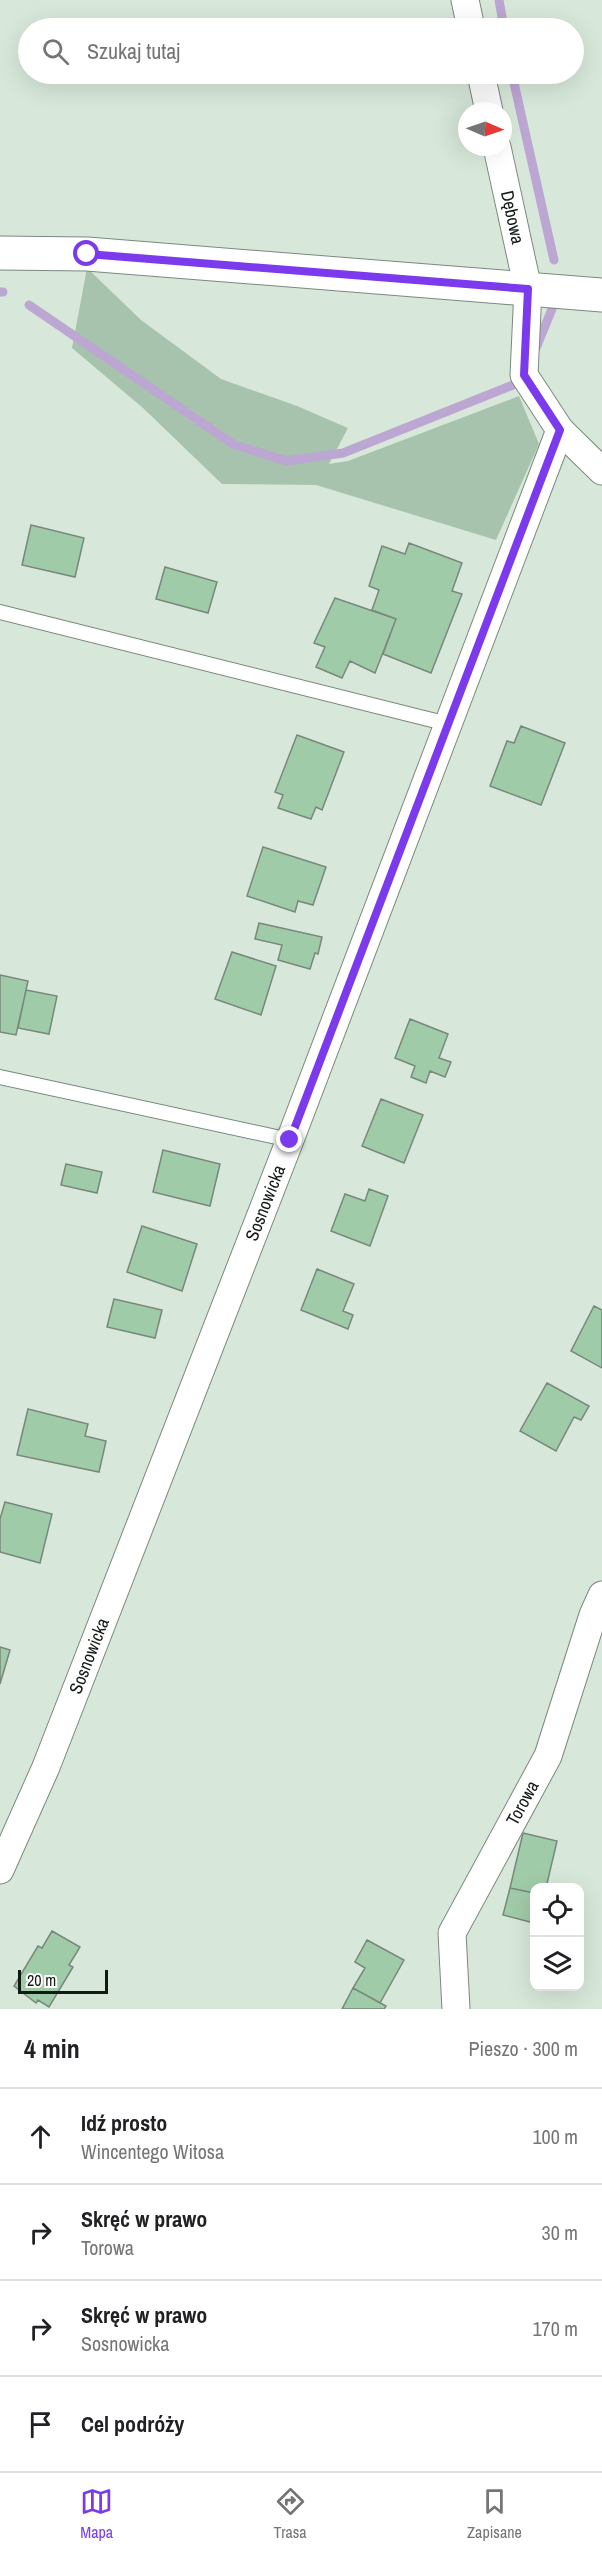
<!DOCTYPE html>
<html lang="pl">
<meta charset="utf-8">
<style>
body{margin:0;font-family:"Archivo Narrow",sans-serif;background:#f6f6f6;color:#202124}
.controls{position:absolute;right:18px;bottom:18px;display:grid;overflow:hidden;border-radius:12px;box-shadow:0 6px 24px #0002}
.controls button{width:54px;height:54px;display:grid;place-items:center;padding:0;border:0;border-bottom:2px solid #e0e0e0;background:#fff;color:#202124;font:30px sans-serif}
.compass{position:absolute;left:458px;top:102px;width:54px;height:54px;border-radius:50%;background:#fff;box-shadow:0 6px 24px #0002;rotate:92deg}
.scale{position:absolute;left:18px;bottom:15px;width:90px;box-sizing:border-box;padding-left:6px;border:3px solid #131914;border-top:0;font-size:16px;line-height:21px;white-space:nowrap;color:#131914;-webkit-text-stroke:4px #fff;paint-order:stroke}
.stop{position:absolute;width:18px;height:18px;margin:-14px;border:4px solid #7c3aed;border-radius:50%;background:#fff}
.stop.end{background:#7c3aed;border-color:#fff;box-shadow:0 2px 6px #0008}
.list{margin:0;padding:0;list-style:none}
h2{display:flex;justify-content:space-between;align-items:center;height:78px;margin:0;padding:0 24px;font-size:26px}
h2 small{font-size:20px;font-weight:400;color:#757577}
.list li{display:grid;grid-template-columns:39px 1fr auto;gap:18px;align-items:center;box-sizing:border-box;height:96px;padding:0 24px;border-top:2px solid #e0e0e0}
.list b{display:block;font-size:22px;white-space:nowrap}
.list p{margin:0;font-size:20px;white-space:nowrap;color:#757577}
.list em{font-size:20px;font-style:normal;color:#757577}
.icon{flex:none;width:33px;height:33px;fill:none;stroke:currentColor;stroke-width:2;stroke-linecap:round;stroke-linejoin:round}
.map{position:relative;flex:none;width:602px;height:2009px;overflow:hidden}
.search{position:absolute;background:#fff;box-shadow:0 6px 24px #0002;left:18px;right:18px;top:18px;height:66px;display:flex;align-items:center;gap:15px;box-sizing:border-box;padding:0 21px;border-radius:33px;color:#757577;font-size:22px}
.sheet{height:462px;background:#fff}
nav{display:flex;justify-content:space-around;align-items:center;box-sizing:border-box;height:84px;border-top:2px solid #e0e0e0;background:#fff;font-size:16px;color:#757577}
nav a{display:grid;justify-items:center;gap:3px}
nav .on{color:#7c3aed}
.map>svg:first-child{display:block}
.green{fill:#a8c3ad}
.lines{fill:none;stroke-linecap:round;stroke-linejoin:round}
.stream{stroke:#bca6d2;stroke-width:9}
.building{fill:#a0cba8;stroke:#78887b;stroke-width:1.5}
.lane-casing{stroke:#7a897d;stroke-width:16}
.street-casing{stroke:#7a897d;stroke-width:29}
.secondary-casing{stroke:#7a897d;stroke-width:35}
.lane{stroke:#fff;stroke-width:14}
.street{stroke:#fff;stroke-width:27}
.secondary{stroke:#fff;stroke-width:33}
.route{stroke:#7c3aed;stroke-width:8}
.labels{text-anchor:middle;stroke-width:4.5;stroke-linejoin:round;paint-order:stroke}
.street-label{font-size:18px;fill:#131914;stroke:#fff}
</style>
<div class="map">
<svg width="602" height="2009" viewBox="0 0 602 2009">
<rect width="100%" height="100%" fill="#d7e8da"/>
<path class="green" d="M87,268L141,320L221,379L297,406L348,428L329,464L348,461L519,396L539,444L496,540L316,485L222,484L143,408L72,348Z"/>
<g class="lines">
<path class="stream" d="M499,0L504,28
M512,74L554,260
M0,292H3
M29,305L233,444L286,461L343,453L513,385
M536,348L552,309"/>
</g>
<path class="building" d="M31,525L84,538L75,577L22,565Z
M409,543L462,563L452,591L462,594L431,673L383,654L396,619L372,610L379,590L369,586L382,546L405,554Z
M165,567L217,582L208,613L156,599Z
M335,598L396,619L375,673L350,661L342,678L316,667L325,647L314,643Z
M521,726L565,743L541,805L490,786L507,741L514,743Z
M297,735L344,752L322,810L316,807L311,819L278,808L283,795L275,792Z
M263,847L326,867L313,905L298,901L295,912L247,896Z
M259,923L322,937L318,954L315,953L310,969L278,960L282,945L255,939Z
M232,952L276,966L261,1015L215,999Z
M0,975L28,981L16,1035L0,1032Z
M26,990L57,996L49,1034L18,1028Z
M410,1019L448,1034L439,1058L451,1062L445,1077L430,1071L426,1083L411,1077L415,1066L395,1058Z
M381,1099L423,1115L404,1163L362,1146Z
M163,1150L220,1164L210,1206L153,1192Z
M66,1164L102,1172L97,1193L61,1185Z
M369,1189L388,1196L370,1246L331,1231L345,1194L365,1201Z
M142,1226L197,1244L182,1291L127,1272Z
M317,1269L354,1284L343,1311L353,1315L348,1329L301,1310Z
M114,1299L162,1310L155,1338L107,1327Z
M594,1306L602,1310V1368L571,1351Z
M547,1383L589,1406L581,1420L574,1417L556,1451L520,1431Z
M28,1409L88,1424L85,1436L106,1441L99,1472L17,1455Z
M5,1502L52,1514L40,1563L0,1552V1519Z
M0,1647L10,1650L0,1684Z
M523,1833L557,1841L546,1888H534V1893L510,1888Z
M510,1888L534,1893V1923L503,1915Z
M52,1931L80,1947L69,1965L73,1967L49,2007L38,2000L36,2003L14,1986L38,1946L42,1948Z
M367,1940L404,1960L380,2003L353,1988L365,1968L355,1962Z
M353,1988L386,2006L384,2009H342Z"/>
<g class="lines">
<g class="lane-casing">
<path id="lane" d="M0,612L448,724
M0,1077L290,1140"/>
</g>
<g class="street-casing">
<g id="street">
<path d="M465,0L471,28"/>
<path d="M481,74L489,111"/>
<path id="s1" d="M497,147L528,289L524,375L560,430L602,471"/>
<path id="s2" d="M0,1870L46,1767L290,1140L560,430"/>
<path id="s3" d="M456,2009L452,1933L548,1756L593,1615L602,1595"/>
</g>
</g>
<g class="secondary-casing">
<path id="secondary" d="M0,253L87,254L602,295"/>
</g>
<use href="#lane" class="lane"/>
<use href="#street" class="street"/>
<use href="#secondary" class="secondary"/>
</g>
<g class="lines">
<path class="route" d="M87,254L528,289L524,375L560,430L290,1140"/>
</g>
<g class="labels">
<g class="street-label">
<text dy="6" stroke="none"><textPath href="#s1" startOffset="72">Dębowa</textPath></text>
<text dy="6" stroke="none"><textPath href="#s2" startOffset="718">Sosnowicka</textPath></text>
<text dy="6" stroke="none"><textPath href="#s2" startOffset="232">Sosnowicka</textPath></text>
<text dy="6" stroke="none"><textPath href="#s3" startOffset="224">Torowa</textPath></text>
</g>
</g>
</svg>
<div class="controls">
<button><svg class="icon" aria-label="locate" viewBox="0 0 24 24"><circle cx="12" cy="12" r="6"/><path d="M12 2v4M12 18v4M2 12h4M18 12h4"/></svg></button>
<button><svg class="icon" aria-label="layers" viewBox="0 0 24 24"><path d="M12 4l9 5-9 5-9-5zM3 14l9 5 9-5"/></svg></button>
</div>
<svg class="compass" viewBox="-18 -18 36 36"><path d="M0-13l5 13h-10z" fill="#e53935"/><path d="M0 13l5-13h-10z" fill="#757577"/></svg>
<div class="scale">20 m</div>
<div class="stop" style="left:87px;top:254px"></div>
<div class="stop end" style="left:290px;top:1140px"></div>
<div class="search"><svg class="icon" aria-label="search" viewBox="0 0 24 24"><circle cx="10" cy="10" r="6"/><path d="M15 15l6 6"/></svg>Szukaj tutaj</div>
</div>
<section class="sheet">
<h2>4 min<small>Pieszo · 300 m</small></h2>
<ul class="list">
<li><svg class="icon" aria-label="ahead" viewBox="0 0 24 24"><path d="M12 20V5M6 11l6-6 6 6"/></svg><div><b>Idź prosto</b><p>Wincentego Witosa</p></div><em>100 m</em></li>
<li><svg class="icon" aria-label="right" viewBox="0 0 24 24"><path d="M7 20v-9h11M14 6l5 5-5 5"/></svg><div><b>Skręć w prawo</b><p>Torowa</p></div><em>30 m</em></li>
<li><svg class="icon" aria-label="right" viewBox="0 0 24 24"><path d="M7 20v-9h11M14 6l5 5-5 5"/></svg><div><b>Skręć w prawo</b><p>Sosnowicka</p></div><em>170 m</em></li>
<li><svg class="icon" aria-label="arrive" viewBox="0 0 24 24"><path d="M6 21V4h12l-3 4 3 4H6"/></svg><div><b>Cel podróży</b></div></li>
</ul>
</section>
<nav>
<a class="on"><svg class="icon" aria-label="map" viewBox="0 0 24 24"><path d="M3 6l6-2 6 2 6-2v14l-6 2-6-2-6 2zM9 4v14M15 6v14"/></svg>Mapa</a>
<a><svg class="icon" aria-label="directions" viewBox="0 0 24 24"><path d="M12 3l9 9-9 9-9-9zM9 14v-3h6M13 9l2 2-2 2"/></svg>Trasa</a>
<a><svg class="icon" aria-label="saved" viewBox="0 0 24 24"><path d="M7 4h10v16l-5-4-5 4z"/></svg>Zapisane</a>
</nav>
